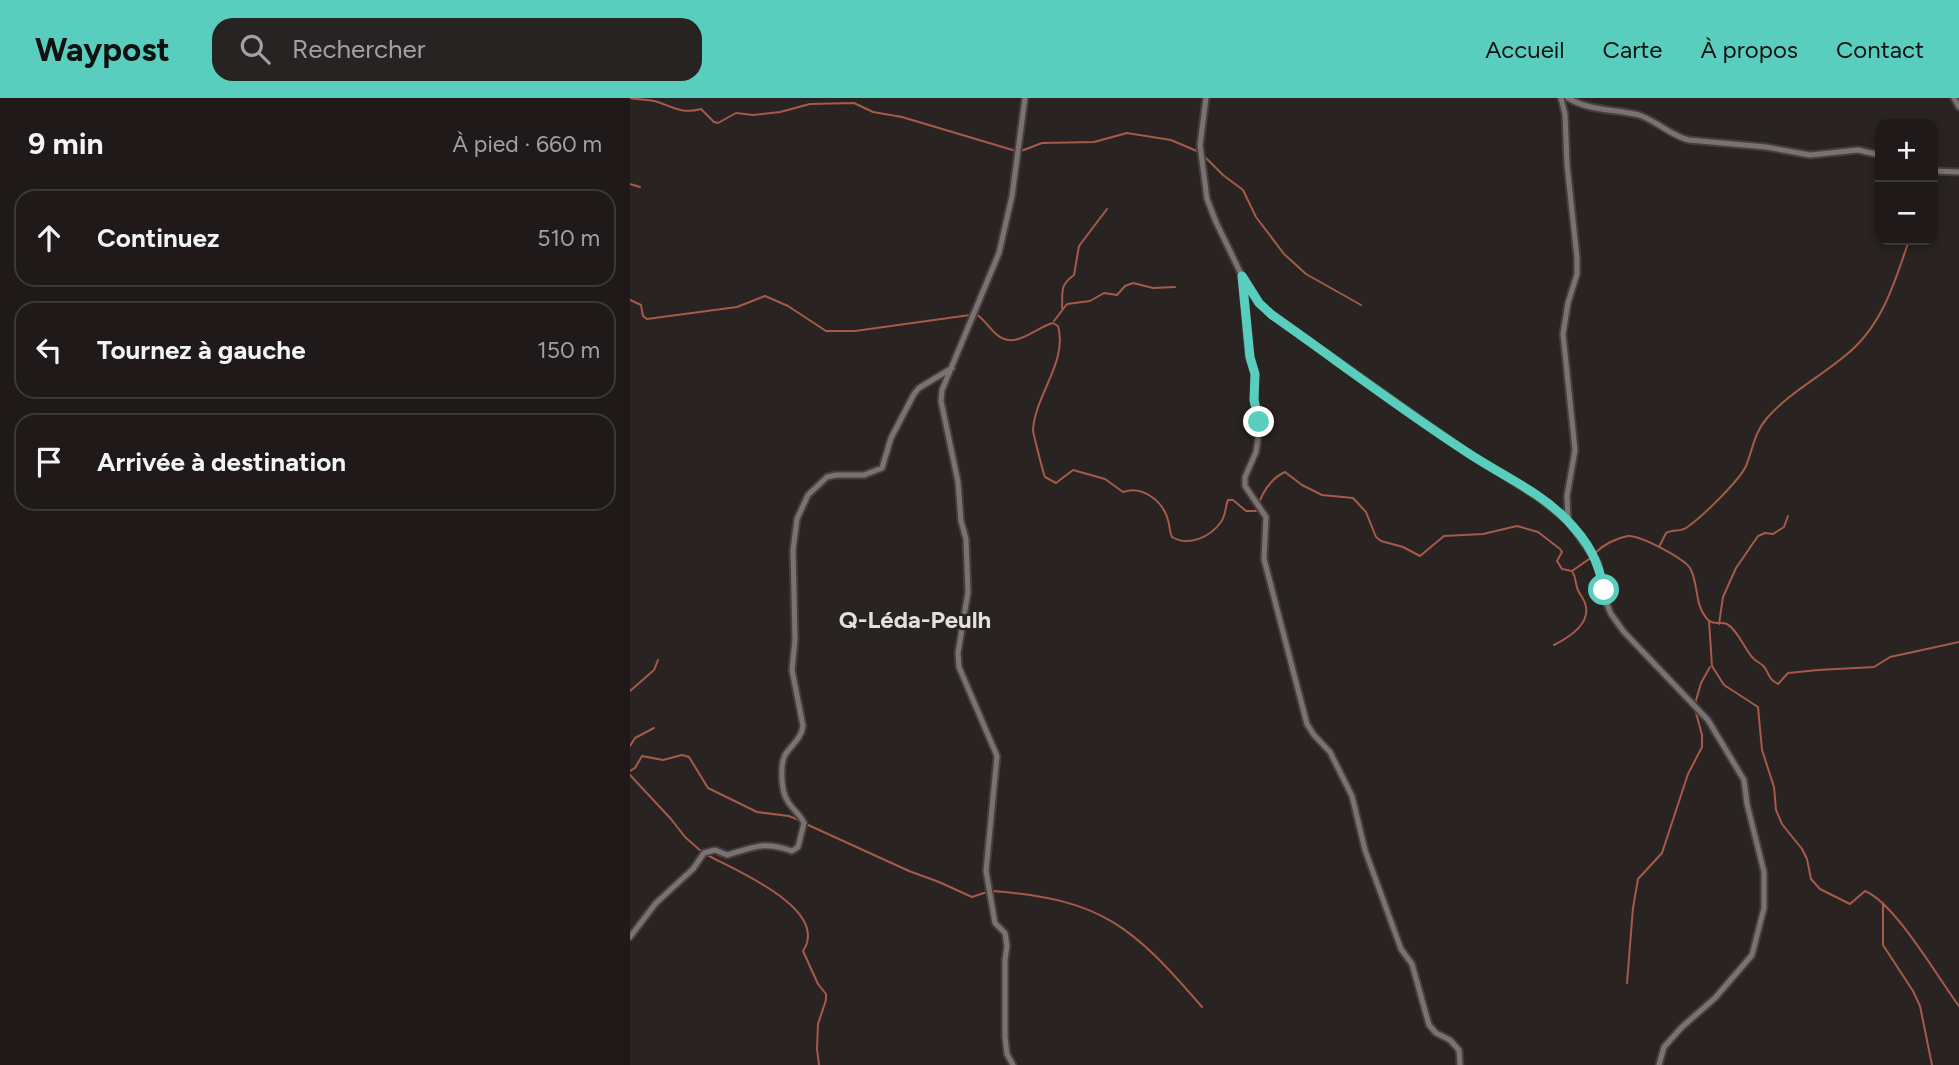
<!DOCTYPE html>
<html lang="fr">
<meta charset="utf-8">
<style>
body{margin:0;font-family:Figtree,sans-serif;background:#272322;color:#f1f3f6}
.controls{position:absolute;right:21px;top:21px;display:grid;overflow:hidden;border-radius:14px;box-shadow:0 4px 10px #0003}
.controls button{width:63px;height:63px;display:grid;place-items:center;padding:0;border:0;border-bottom:2px solid #3c3838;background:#1f1a19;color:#f1f3f6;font:35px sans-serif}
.stop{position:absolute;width:21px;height:21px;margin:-16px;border:5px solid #59cebe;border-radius:50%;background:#fff}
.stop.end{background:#59cebe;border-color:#fff;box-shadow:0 2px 7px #0008}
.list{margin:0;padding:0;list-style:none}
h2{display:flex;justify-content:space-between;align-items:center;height:91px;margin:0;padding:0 28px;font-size:30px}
h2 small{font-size:23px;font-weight:400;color:#a1a1a2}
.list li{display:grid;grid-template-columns:46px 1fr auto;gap:21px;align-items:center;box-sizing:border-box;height:98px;margin:0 14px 14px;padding:0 14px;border:2px solid #3c3838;border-radius:21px}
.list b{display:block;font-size:26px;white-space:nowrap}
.list em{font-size:23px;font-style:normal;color:#a1a1a2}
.icon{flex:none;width:38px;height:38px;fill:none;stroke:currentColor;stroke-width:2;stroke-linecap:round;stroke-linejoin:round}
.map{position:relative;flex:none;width:1329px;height:967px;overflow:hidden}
header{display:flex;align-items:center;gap:42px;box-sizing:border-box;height:98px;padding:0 35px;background:#59cebe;color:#111}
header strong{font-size:33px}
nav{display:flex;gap:38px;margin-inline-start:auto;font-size:24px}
.search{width:490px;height:63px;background:#272322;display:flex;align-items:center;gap:18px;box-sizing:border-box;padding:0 24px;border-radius:21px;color:#a1a1a2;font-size:26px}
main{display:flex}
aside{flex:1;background:#1f1a19}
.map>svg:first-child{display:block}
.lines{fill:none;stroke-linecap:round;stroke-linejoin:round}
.stream{stroke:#a65a4a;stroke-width:2}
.street-casing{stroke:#443f3e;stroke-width:9}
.street{stroke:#7a7270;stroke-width:5}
.route{stroke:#59cebe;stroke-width:9}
.labels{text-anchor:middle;stroke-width:5;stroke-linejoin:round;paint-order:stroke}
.quarter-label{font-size:24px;font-weight:bold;fill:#e4e0df;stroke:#292321}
</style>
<header>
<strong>Waypost</strong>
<div class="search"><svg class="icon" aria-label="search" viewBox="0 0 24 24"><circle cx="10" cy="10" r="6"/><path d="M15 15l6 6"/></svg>Rechercher</div>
<nav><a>Accueil</a><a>Carte</a><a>À propos</a><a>Contact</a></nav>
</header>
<main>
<aside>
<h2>9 min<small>À pied · 660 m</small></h2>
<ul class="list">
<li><svg class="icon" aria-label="ahead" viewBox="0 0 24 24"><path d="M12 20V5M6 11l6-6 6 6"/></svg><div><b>Continuez</b></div><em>510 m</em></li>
<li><svg class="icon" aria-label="left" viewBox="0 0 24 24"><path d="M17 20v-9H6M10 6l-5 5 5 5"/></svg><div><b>Tournez à gauche</b></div><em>150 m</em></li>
<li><svg class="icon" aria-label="arrive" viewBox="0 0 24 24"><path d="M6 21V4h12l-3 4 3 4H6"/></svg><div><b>Arrivée à destination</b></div></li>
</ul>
</aside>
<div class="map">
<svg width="1329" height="967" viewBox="0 0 1329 967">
<rect width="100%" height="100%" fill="#292321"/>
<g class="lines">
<path class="stream" d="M0,0C9,2 19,1 28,4C45,10 53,16 71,11L84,24L88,25L106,15L123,17L150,14L180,6L224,5L243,14L272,19L386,53
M391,53L412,45L464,44L497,35L541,42L569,54
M573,57L593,77L613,92L626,119L654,156L676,176L731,207
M0,86L10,89
M0,202L11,207L13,218L17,221L107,209L135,198L158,208L196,233H225L340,217
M432,210C433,193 429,188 444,177L449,148L477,111
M346,216C355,222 358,229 366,236C385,253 404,230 423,225L428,228C438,264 405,297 403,332C403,335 413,374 415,379L426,385L443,372L475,381L493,394C512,387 533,403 538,422C540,428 539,433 542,439C559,449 580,439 591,424C596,417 595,409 598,402H603L616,413H626C631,397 639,381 655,374L672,387L692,397L723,400L736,414L746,439L751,443L773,449L790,458L814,438L853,436L887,428L908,434L930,451L932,454L927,463L932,471L942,473L962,459
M424,223L437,206L460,203L474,195L487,197L495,188L503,185L523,190L545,189
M1029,449L1036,435C1043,431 1050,434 1056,430C1071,420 1109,383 1116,368C1123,351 1124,335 1137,320C1160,294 1190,279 1216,257C1252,228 1265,184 1279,142
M965,455C973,447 986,440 998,438C1010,437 1053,460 1060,470C1069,486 1064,506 1077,521C1083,528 1091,523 1097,526C1108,532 1115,552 1123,560C1126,564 1132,565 1135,570C1140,578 1139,581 1148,586L1158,575L1188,572L1244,569L1260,559L1329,544
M1079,523L1082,568L1094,587L1128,609L1132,652L1144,689L1146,712L1152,726L1172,751L1177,761L1181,781L1190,791L1220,806L1235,793C1265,805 1308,880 1329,908
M1089,526L1093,499L1106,470L1128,438L1135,435L1143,436L1154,429L1158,418
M924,547C940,539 962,525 955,505C953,499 948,495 947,489C945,483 946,479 942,473
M0,593L24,572L28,562
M1065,606L1071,585L1080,569
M0,648L5,640L24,630
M0,673L5,670L12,658L33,662L52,657L59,659L78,690L127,714L159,718L171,723
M0,677L41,721L55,739L72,754
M176,726L279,773L309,784L342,799L357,794
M77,757C103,771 201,811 173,853L188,886L196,896V902L188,926L187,951L189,967
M362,793C472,801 502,828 572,909
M1253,805V847L1283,893L1290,908L1302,967
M997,885L1003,810L1008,781L1032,755L1058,676L1072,649V637L1065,611"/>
<g class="street-casing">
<path id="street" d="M576,0L570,47L577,101L586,124L612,178L619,259L625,276L624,302L629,324L628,341L626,354L615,379V388L636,419L634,461L677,626L684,637L700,654L722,698L735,752L771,851L782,866L799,927L806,935L820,942L829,952L830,967
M931,0L935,16L937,66L947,160V176L938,205L933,236L945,352L937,398L938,423L968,465L976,504L981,516L994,534L1078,622L1114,682L1117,706L1134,774V810L1122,857L1085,900L1052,929L1034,949L1029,967
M938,0C959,13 985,11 1009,17C1027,23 1041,38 1059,42L1136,49L1180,57L1228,52L1250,57
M1324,0L1329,9
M1303,73L1329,74
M614,181L629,205L642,217L835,353L908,399L938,423
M0,839L26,805L63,771L74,755L85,752L97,757C125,749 133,743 162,753L168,749L174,725C170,716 161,710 157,702C151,692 150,667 155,657C162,646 171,641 173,628L162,572L165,542L163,452L167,421L178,397L197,379L206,377H234L252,370L261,340L284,296L289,290L322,270
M383,967L377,956L375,939V862L377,848L375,835L365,825L356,773L367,658L329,569L328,555L338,494L336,441L331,423L328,384L311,303L312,292L369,155L382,98L395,0"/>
</g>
<use href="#street" class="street"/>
</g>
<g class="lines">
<path class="route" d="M629,324L624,302L625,276L620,259L612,178L629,205L642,217C706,262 769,310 835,353C869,376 909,393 937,422C959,445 968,462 974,492"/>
</g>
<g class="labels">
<g class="quarter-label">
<text x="285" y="530">Q-Léda-Peulh</text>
</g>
</g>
</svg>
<div class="controls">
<button>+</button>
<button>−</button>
</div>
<div class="stop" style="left:974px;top:492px"></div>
<div class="stop end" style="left:629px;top:324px"></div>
</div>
</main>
